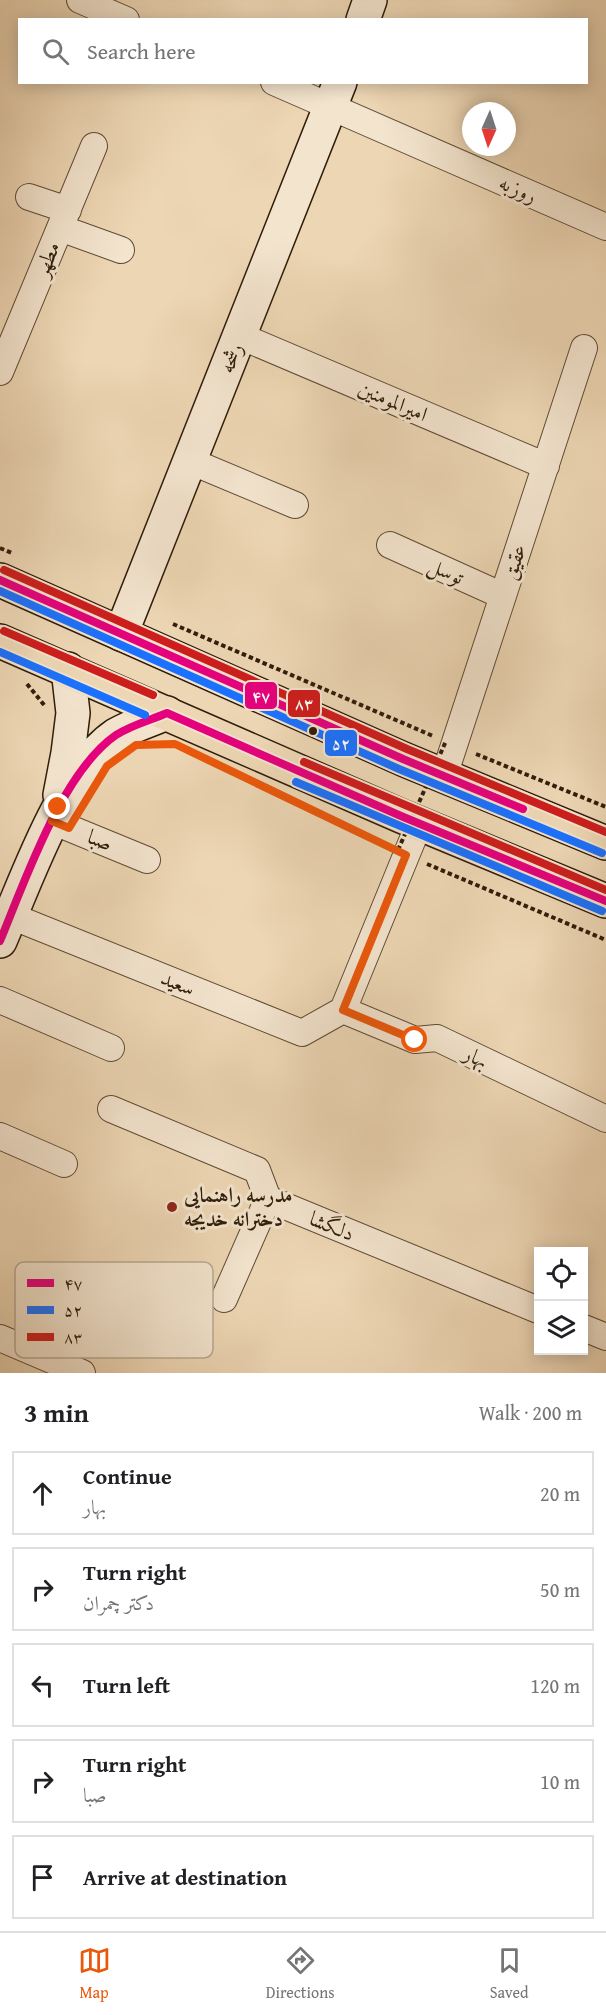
<!DOCTYPE html>
<meta charset="utf-8">
<style>
body{margin:0;font-family:"Gentium Book Plus",Amiri,serif;background:#f6f6f6;color:#202124}
.controls{position:absolute;right:18px;bottom:18px;display:grid;overflow:hidden;border-radius:0px;box-shadow:0 3px 15px #0003}
.controls button{width:54px;height:54px;display:grid;place-items:center;padding:0;border:0;border-bottom:2px solid #e0e0e0;background:#fff;color:#202124;font:30px sans-serif}
.compass{position:absolute;left:462px;top:102px;width:54px;height:54px;border-radius:50%;background:#fff;box-shadow:0 3px 15px #0003;rotate:183deg}
.stop{position:absolute;width:18px;height:18px;margin:-14px;border:4px solid #ea580c;border-radius:50%;background:#fff}
.stop.end{background:#ea580c;border-color:#fff;box-shadow:0 2px 6px #0008}
.list{margin:0;padding:0;list-style:none}
h2{display:flex;justify-content:space-between;align-items:center;height:78px;margin:0;padding:0 24px;font-size:26px}
h2 small{font-size:20px;font-weight:400;color:#757577}
.list li{display:grid;grid-template-columns:39px 1fr auto;gap:18px;align-items:center;box-sizing:border-box;height:84px;margin:0 12px 12px;padding:0 12px;border:2px solid #e0e0e0;border-radius:0px}
.list b{display:block;font-size:22px;white-space:nowrap}
.list p{margin:0;font-size:20px;white-space:nowrap;color:#757577}
.list em{font-size:20px;font-style:normal;color:#757577}
.icon{flex:none;width:33px;height:33px;fill:none;stroke:currentColor;stroke-width:2;stroke-linecap:round;stroke-linejoin:round}
.map{position:relative;flex:none;width:606px;height:1373px;overflow:hidden}
.search{position:absolute;background:#fff;box-shadow:0 3px 15px #0003;left:18px;right:18px;top:18px;height:66px;display:flex;align-items:center;gap:15px;box-sizing:border-box;padding:0 21px;border-radius:0px;color:#757577;font-size:22px}
.sheet{height:558px;background:#fff}
nav{display:flex;justify-content:space-around;align-items:center;box-sizing:border-box;height:84px;border-top:2px solid #e0e0e0;background:#fff;font-size:16px;color:#757577}
nav a{display:grid;justify-items:center;gap:3px}
nav .on{color:#ea580c}
.map>svg:first-child{display:block}
.lines{fill:none;stroke-linecap:round;stroke-linejoin:round}
.street-casing{stroke:#5f4b34;stroke-width:28}
.secondary-casing{stroke:#301d0a;stroke-width:36}
.primary-casing{stroke:#301d0a;stroke-width:36}
.path{stroke:#301d0a;stroke-width:4;stroke-dasharray:4.5 3;stroke-linecap:butt}
.street{stroke:#f3e4ce;stroke-width:26}
.secondary{stroke:#f3e4ce;stroke-width:33}
.primary{stroke:#edd6b4;stroke-width:33}
.path-bridge{stroke:#301d0a;stroke-width:4;stroke-dasharray:4.5 3;stroke-linecap:butt}
.bus-1-casing{stroke:#f3e4ce;stroke-width:12}
.bus-2-casing{stroke:#f3e4ce;stroke-width:12}
.bus-3-casing{stroke:#f3e4ce;stroke-width:12}
.bus-1{stroke:#e5007d;stroke-width:8}
.bus-2{stroke:#1a71ff;stroke-width:8}
.bus-3{stroke:#cd1d1d;stroke-width:8}
.route{stroke:#ea580c;stroke-width:8}
.bus-dot{fill:#301d0a;stroke:#f3e4ce;stroke-width:2}
.poi-dot{fill:#8f2418;stroke:#f3e4ce;stroke-width:2}
.labels{text-anchor:middle;stroke-width:6;stroke-linejoin:round;paint-order:stroke}
.street-label{font-size:21px;fill:#301d0a;stroke:#f3e4ce}
.poi-label{font-size:21px;font-weight:bold;fill:#301d0a;stroke:#f3e4ce;text-anchor:start}
.key{fill:#f3e4ce;stroke:#b8a893;stroke-width:1.5}
.key-label{font-size:16px;fill:#301d0a}
.line-badge{stroke:#f3e4ce;stroke-width:2}
.badge-label{font-size:16px;text-anchor:middle;font-weight:bold;fill:#fff}
</style>
<div class="map">
<svg width="606" height="1373" viewBox="0 0 606 1373">
<rect width="100%" height="100%" fill="#edd6b4"/>
<filter id="stains"><feTurbulence type="fractalNoise" baseFrequency=".00333" numOctaves="4"/><feColorMatrix values="0 0 0 0 .2 0 0 0 0 .09 0 0 0 0 .02 0 0 0 .5 -.17"/></filter>
<radialGradient id="worn" r=".72"><stop offset=".6" stop-color="#630" stop-opacity="0"/><stop offset="1" stop-color="#630" stop-opacity=".3"/></radialGradient>
<g class="lines">
<g class="street-casing">
<path id="street" d="M80,0L126,20
M274,82L606,227
M29,197L68,210
M60,228L121,250
M240,336L546,466
M0,372L94,146
M190,461L295,505
M390,545L503,596
M444,776L584,348
M52,821L147,860
M11,916L302,1033L343,1010
M0,1000L111,1048
M343,1010L415,1040L437,1038L606,1119
M343,1010L419,824
M111,1109L257,1170L268,1199L538,1310
M0,1136L64,1164
M224,1299L268,1199
M584,1328L606,1337
M0,1338L82,1373"/>
</g>
<g class="secondary-casing">
<path id="secondary" d="M363,20L370,0
M121,634L340,82
M60,795L68,753L73,713L68,669
M0,941C25,883 64,770 116,735C131,726 151,720 167,713"/>
</g>
<g class="primary-casing">
<path id="primary" d="M0,580L403,759L606,843
M0,641L401,816L606,901"/>
</g>
<path class="path" d="M0,548L12,553
M173,624L433,736
M27,684L45,706
M476,754L606,807
M316,811L385,844
M427,864L606,940"/>
<use href="#street" class="street"/>
<use href="#secondary" class="secondary"/>
<use href="#primary" class="primary"/>
<path class="path-bridge" d="M398,850L446,741"/>
<g class="bus-1-casing">
<path id="bus-1" d="M0,580L403,759L523,809
M0,941C25,881 62,772 116,735C131,725 151,720 167,713L401,816L606,901"/>
</g>
<g class="bus-2-casing">
<path id="bus-2" d="M0,591L399,769L602,853
M0,652L145,715
M296,782L602,911"/>
</g>
<g class="bus-3-casing">
<path id="bus-3" d="M4,570L407,749L606,832
M4,631L153,695
M304,762L606,890"/>
</g>
<use href="#bus-1" class="bus-1"/>
<use href="#bus-2" class="bus-2"/>
<use href="#bus-3" class="bus-3"/>
</g>
<g class="lines">
<path class="route" d="M58,807L52,821L69,828L107,766L136,745L175,744L406,855L343,1010L415,1040"/>
</g>
<circle class="bus-dot" cx="313" cy="731" r="5"/>
<circle class="poi-dot" cx="172" cy="1207" r="6"/>
<g class="labels">
<g class="street-label">
<text transform="translate(518 189) rotate(24)" y="7">روزبه</text>
<text transform="translate(47 259) rotate(-67)" y="7">مطهر</text>
<text transform="translate(231 358) rotate(-68)" y="7">رشحه</text>
<text transform="translate(393 401) rotate(23)" y="7">امیرالمومنین</text>
<text transform="translate(514 562) rotate(-72)" y="7">عقیق</text>
<text transform="translate(446 571) rotate(24)" y="7">توسل</text>
<text transform="translate(100 840) rotate(22)" y="7">صبا</text>
<text transform="translate(178 983) rotate(22)" y="7">سعید</text>
<text transform="translate(476 1057) rotate(26)" y="7">بهار</text>
<text transform="translate(332 1226) rotate(22)" y="7">دلگشا</text>
</g>
<g class="poi-label">
<text x="184" y="1202">مدرسه راهنمایی<tspan x="184" dy="24">دخترانه خدیجه</tspan></text>
</g>
</g>
<rect x="15" y="1262" width="198" height="96" rx="9" class="key"/>
<rect x="27" y="1279" width="27" height="8" fill="#e5007d"/>
<rect x="27" y="1306" width="27" height="8" fill="#1a71ff"/>
<rect x="27" y="1333" width="27" height="8" fill="#cd1d1d"/>
<g class="key-label">
<text x="64" y="1289">۴۷</text>
<text x="64" y="1316">۵۲</text>
<text x="64" y="1343">۸۳</text>
</g>
<g class="line-badge">
<rect x="244" y="681" width="34" height="29" rx="6" fill="#e5007d"/>
<rect x="287" y="689" width="34" height="29" rx="6" fill="#cd1d1d"/>
<rect x="324" y="729" width="34" height="28" rx="6" fill="#1a71ff"/>
</g>
<g class="badge-label">
<text x="261" y="702">۴۷</text>
<text x="304" y="709">۸۳</text>
<text x="341" y="749">۵۲</text>
</g>
<rect width="100%" height="100%" filter="url(#stains)"/>
<rect width="100%" height="100%" fill="url(#worn)"/>
</svg>
<div class="controls">
<button><svg class="icon" aria-label="locate" viewBox="0 0 24 24"><circle cx="12" cy="12" r="6"/><path d="M12 2v4M12 18v4M2 12h4M18 12h4"/></svg></button>
<button><svg class="icon" aria-label="layers" viewBox="0 0 24 24"><path d="M12 4l9 5-9 5-9-5zM3 14l9 5 9-5"/></svg></button>
</div>
<svg class="compass" viewBox="-18 -18 36 36"><path d="M0-13l5 13h-10z" fill="#e53935"/><path d="M0 13l5-13h-10z" fill="#757577"/></svg>
<div class="stop" style="left:415px;top:1040px"></div>
<div class="stop end" style="left:58px;top:807px"></div>
<div class="search"><svg class="icon" aria-label="search" viewBox="0 0 24 24"><circle cx="10" cy="10" r="6"/><path d="M15 15l6 6"/></svg>Search here</div>
</div>
<section class="sheet">
<h2>3 min<small>Walk · 200 m</small></h2>
<ul class="list">
<li><svg class="icon" aria-label="ahead" viewBox="0 0 24 24"><path d="M12 20V5M6 11l6-6 6 6"/></svg><div><b>Continue</b><p>بهار</p></div><em>20 m</em></li>
<li><svg class="icon" aria-label="right" viewBox="0 0 24 24"><path d="M7 20v-9h11M14 6l5 5-5 5"/></svg><div><b>Turn right</b><p>دکتر چمران</p></div><em>50 m</em></li>
<li><svg class="icon" aria-label="left" viewBox="0 0 24 24"><path d="M17 20v-9H6M10 6l-5 5 5 5"/></svg><div><b>Turn left</b></div><em>120 m</em></li>
<li><svg class="icon" aria-label="right" viewBox="0 0 24 24"><path d="M7 20v-9h11M14 6l5 5-5 5"/></svg><div><b>Turn right</b><p>صبا</p></div><em>10 m</em></li>
<li><svg class="icon" aria-label="arrive" viewBox="0 0 24 24"><path d="M6 21V4h12l-3 4 3 4H6"/></svg><div><b>Arrive at destination</b></div></li>
</ul>
</section>
<nav>
<a class="on"><svg class="icon" aria-label="map" viewBox="0 0 24 24"><path d="M3 6l6-2 6 2 6-2v14l-6 2-6-2-6 2zM9 4v14M15 6v14"/></svg>Map</a>
<a><svg class="icon" aria-label="directions" viewBox="0 0 24 24"><path d="M12 3l9 9-9 9-9-9zM9 14v-3h6M13 9l2 2-2 2"/></svg>Directions</a>
<a><svg class="icon" aria-label="saved" viewBox="0 0 24 24"><path d="M7 4h10v16l-5-4-5 4z"/></svg>Saved</a>
</nav>
